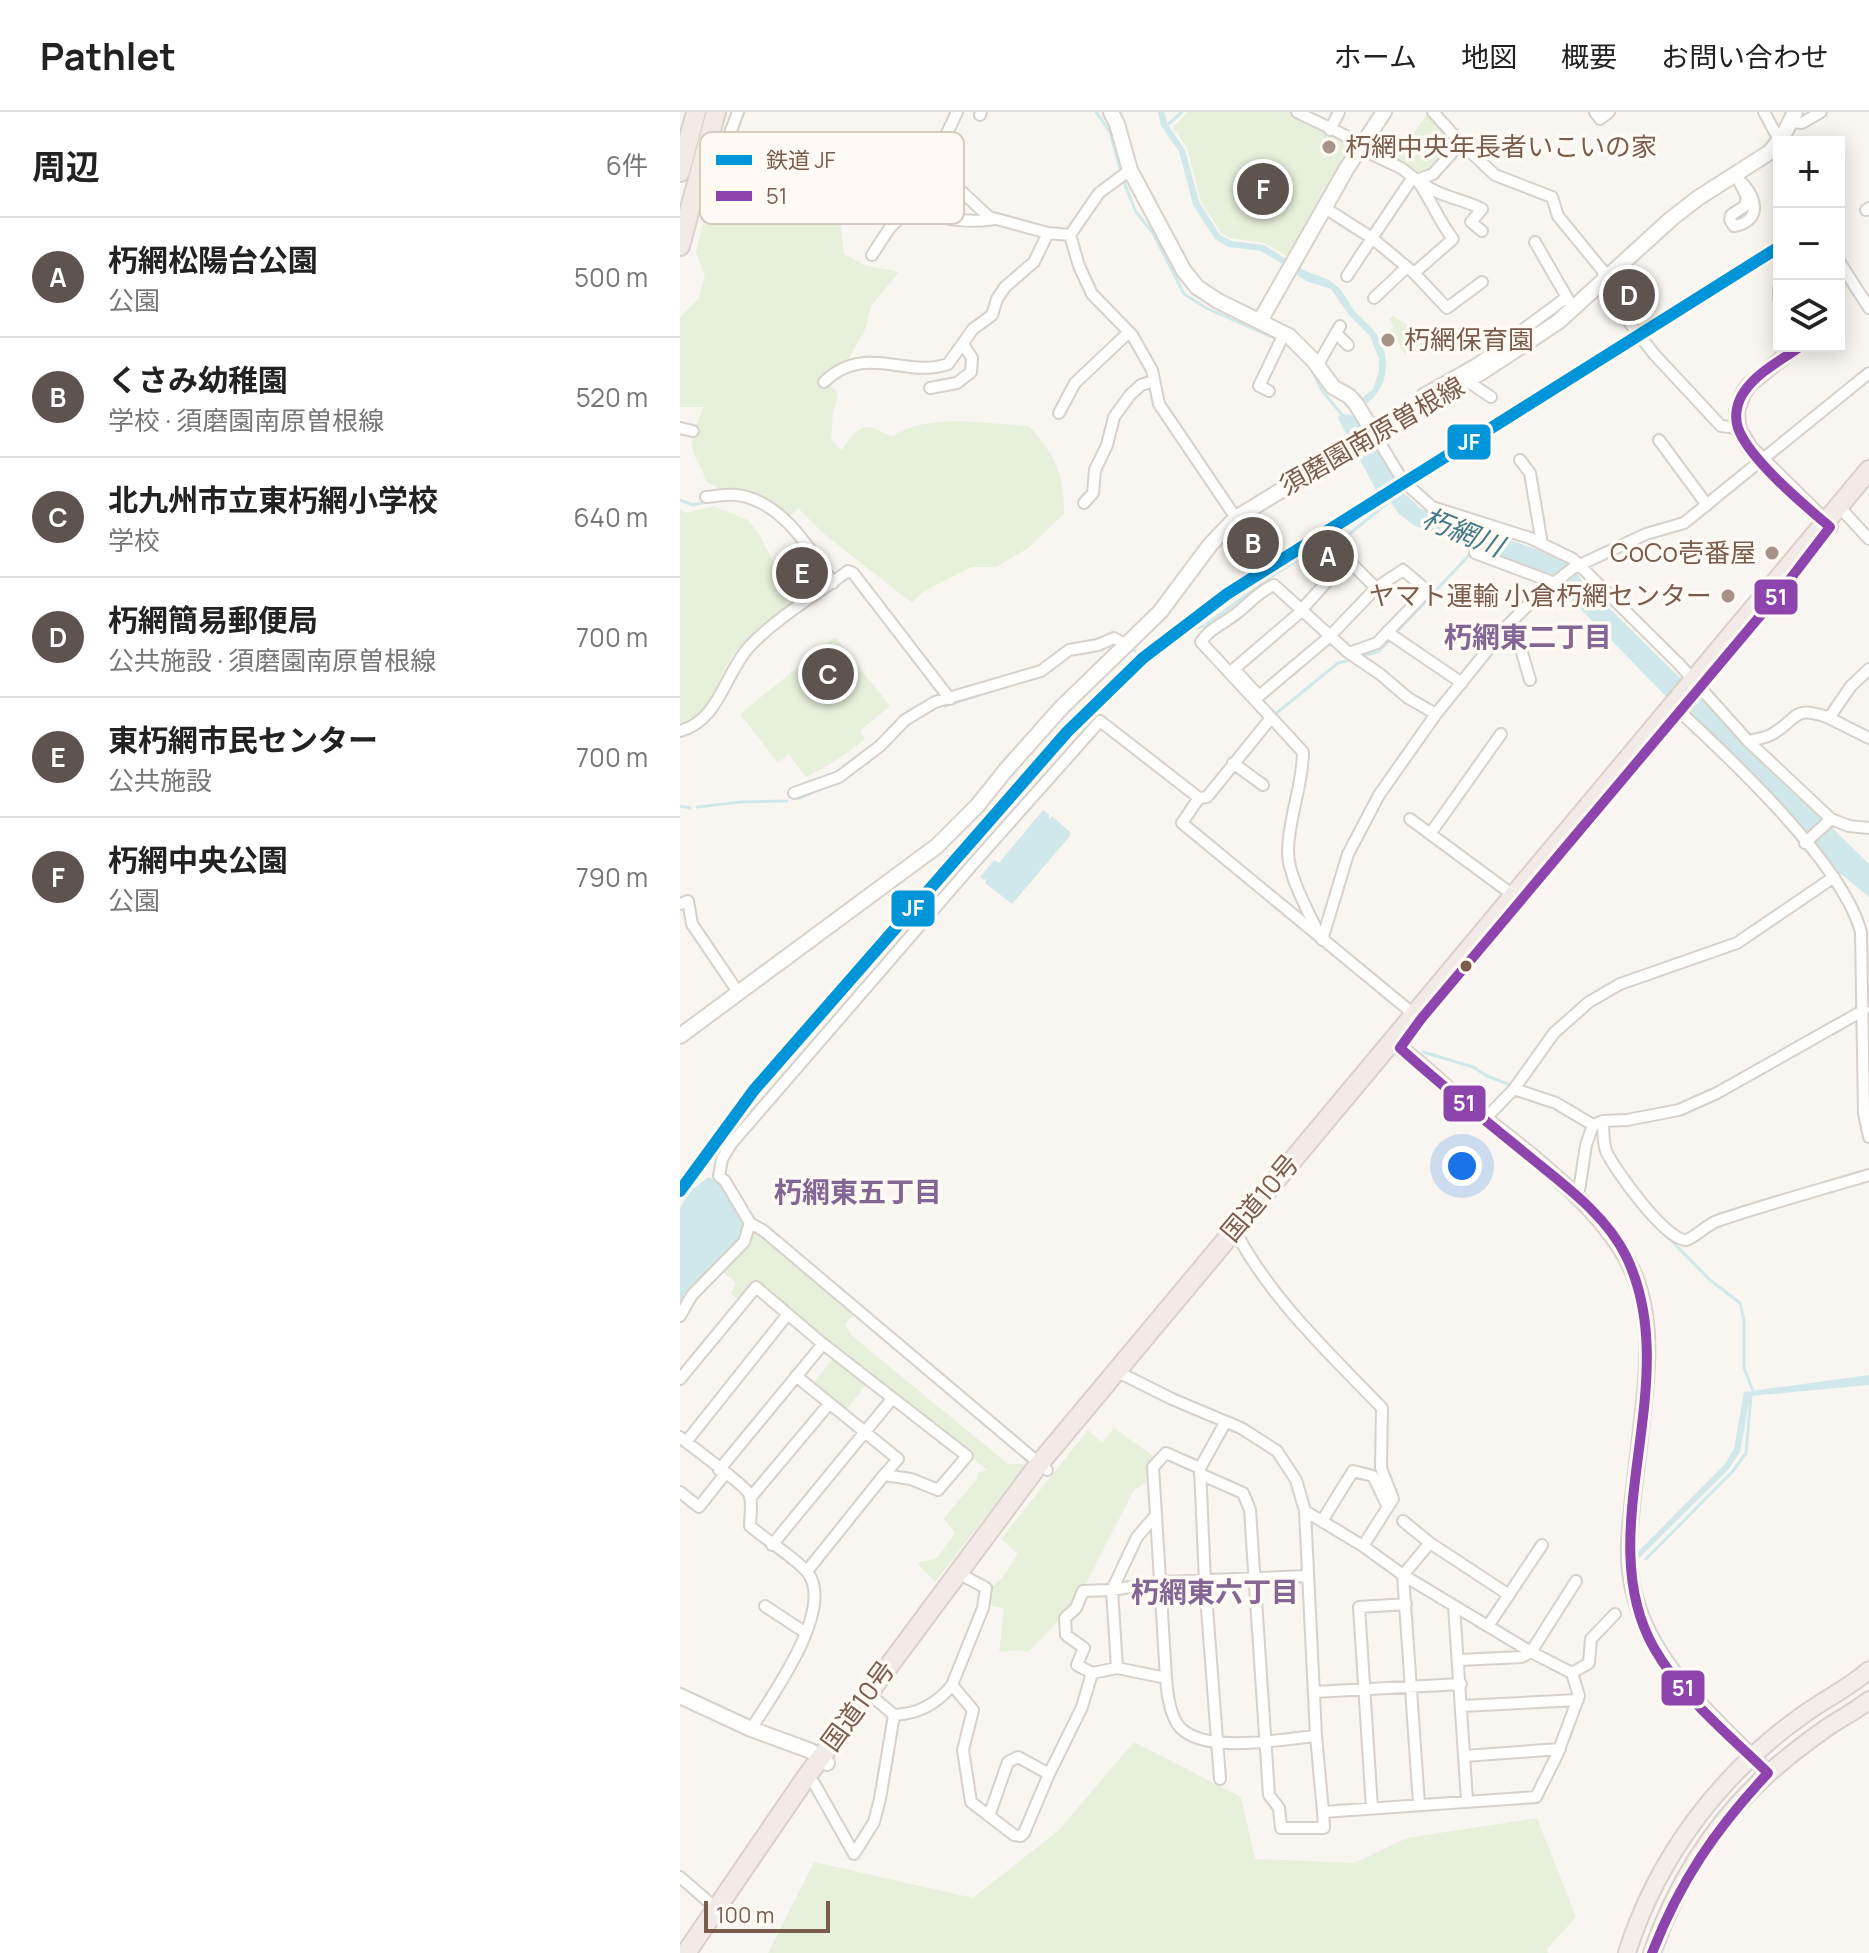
<!DOCTYPE html>
<html lang="ja">
<meta charset="utf-8">
<style>
body{margin:0;font-family:Manrope,"Noto Sans JP",sans-serif;background:#f2f2f2;color:#222}
.controls{position:absolute;right:24px;top:24px;display:grid;overflow:hidden;border-radius:0px;box-shadow:0 4px 20px #0003}
.controls button{width:72px;height:72px;display:grid;place-items:center;padding:0;border:0;border-bottom:2px solid #e0e0e0;background:#fff;color:#222;font:40px sans-serif}
.scale{position:absolute;left:24px;bottom:20px;width:126px;box-sizing:border-box;padding-left:8px;border:4px solid #7a5c4d;border-top:0;font-size:22px;line-height:28px;white-space:nowrap;color:#7a5c4d;-webkit-text-stroke:6px #fffaf3;paint-order:stroke}
.you{position:absolute;left:782px;top:1054px;width:28px;height:28px;margin:-20px;border:6px solid #fff;border-radius:50%;background:#1a73e8;box-shadow:0 0 0 12px #1a73e833}
.badge{display:grid;place-items:center;width:52px;height:52px;border-radius:50%;background:#5d544f;color:#fff;font-size:26px;font-weight:700}
.pin{position:absolute;translate:-50% -50%;border:4px solid #fff;box-shadow:0 2px 8px #0006}
.list{margin:0;padding:0;list-style:none}
h2{display:flex;justify-content:space-between;align-items:center;height:104px;margin:0;padding:0 32px;font-size:34px}
h2 small{font-size:26px;font-weight:400;color:#767676}
.list li{display:grid;grid-template-columns:52px 1fr auto;gap:24px;align-items:center;box-sizing:border-box;height:120px;padding:0 32px;border-top:2px solid #e0e0e0}
.list b{display:block;font-size:30px;white-space:nowrap}
.list p{margin:0;font-size:26px;white-space:nowrap;color:#767676}
.list em{font-size:26px;font-style:normal;color:#767676}
.icon{flex:none;width:44px;height:44px;fill:none;stroke:currentColor;stroke-width:2;stroke-linecap:round;stroke-linejoin:round}
.map{position:relative;flex:none;width:1189px;height:1841px;overflow:hidden}
header{display:flex;align-items:center;gap:48px;box-sizing:border-box;height:112px;padding:0 40px;background:#fff;border-bottom:2px solid #e0e0e0}
header strong{font-size:38px}
nav{display:flex;gap:44px;margin-inline-start:auto;font-size:28px}
main{display:flex}
aside{flex:1;background:#fff}
.map>svg:first-child{display:block}
.green{fill:#e7f0db}
.water{fill:#d0e8ea}
.lines{fill:none;stroke-linecap:round;stroke-linejoin:round}
.stream{stroke:#d0e8ea;stroke-width:3}
.river{stroke:#d0e8ea;stroke-width:16}
.street-casing{stroke:#d7d1cb;stroke-width:14}
.secondary-casing{stroke:#d9d2cb;stroke-width:18}
.primary-casing{stroke:#dad1cc;stroke-width:20}
.highway-casing{stroke:#dad1cc;stroke-width:22}
.street{stroke:#fefefd;stroke-width:10}
.secondary{stroke:#fefefd;stroke-width:14}
.primary{stroke:#f3eee8;stroke-width:16}
.highway{stroke:#f2eae7;stroke-width:18}
.bus-1-casing{stroke:#fffaf3;stroke-width:16}
.bus-1{stroke:#8e44ad;stroke-width:10}
.rail-1-casing{stroke:#fffaf3;stroke-width:18}
.rail-1{stroke:#0095d9;stroke-width:12}
.poi-dot{fill:#a69286;stroke:#fffaf3;stroke-width:3}
.bus-dot{fill:#7a5c4d;stroke:#fffaf3;stroke-width:3}
.labels{text-anchor:middle;stroke-width:7;stroke-linejoin:round;paint-order:stroke}
.poi-label{font-size:26px;fill:#7a5c4d;stroke:#fffaf3;text-anchor:start}
.street-label{font-size:26px;fill:#7a5c4d;stroke:#fffaf3}
.water-label{font-size:28px;font-style:italic;fill:#437c86;stroke:#fffaf3}
.neighbourhood-label{font-size:28px;font-weight:bold;fill:#846695;stroke:#fffaf3}
.key{fill:#fffaf3;stroke:#d7cbc1;stroke-width:2}
.key-label{font-size:22px;fill:#7a5c4d}
.line-badge{stroke:#fffaf3;stroke-width:3}
.badge-label{font-size:22px;text-anchor:middle;font-weight:bold;fill:#fff}
</style>
<header>
<strong>Pathlet</strong>
<nav><a>ホーム</a><a>地図</a><a>概要</a><a>お問い合わせ</a></nav>
</header>
<main>
<aside>
<h2>周辺<small>6件</small></h2>
<ul class="list">
<li><span class="badge">A</span><div><b>朽網松陽台公園</b><p>公園</p></div><em>500 m</em></li>
<li><span class="badge">B</span><div><b>くさみ幼稚園</b><p>学校 · 須磨園南原曽根線</p></div><em>520 m</em></li>
<li><span class="badge">C</span><div><b>北九州市立東朽網小学校</b><p>学校</p></div><em>640 m</em></li>
<li><span class="badge">D</span><div><b>朽網簡易郵便局</b><p>公共施設 · 須磨園南原曽根線</p></div><em>700 m</em></li>
<li><span class="badge">E</span><div><b>東朽網市民センター</b><p>公共施設</p></div><em>700 m</em></li>
<li><span class="badge">F</span><div><b>朽網中央公園</b><p>公園</p></div><em>790 m</em></li>
</ul>
</aside>
<div class="map">
<svg width="1189" height="1841" viewBox="0 0 1189 1841">
<rect width="100%" height="100%" fill="#f9f5f0"/>
<path class="green" d="M508,0H611L630,13L674,33L609,145L584,131L551,126L541,121L521,89L507,36L493,15Z
M749,0L776,29L752,55L743,61L714,49Z
M74,47L132,65L161,114L164,142L184,153L219,160L191,194L186,216L167,249L148,261L149,272L158,282L153,300L151,327L162,339C168,328 179,311 194,316C201,318 205,323 213,324C251,300 305,312 349,314C375,344 384,360 384,402L348,436L316,455H291L243,480L232,491L143,421L118,396L107,407L26,370C24,358 16,350 13,339C9,324 18,309 24,295H0V205L19,186L25,163L16,141L37,54Z
M713,204L754,228L738,239L735,236L725,242L710,218L714,216L709,207Z
M33,394L68,408L79,422L108,479L105,482L108,501C95,511 60,533 52,544C36,568 34,607 0,613V397L7,401Z
M667,425L675,433L648,464L629,445L643,434Z
M155,525L210,594L180,619L185,627C166,643 148,654 126,665L109,642L98,651L60,602Z
M70,1116L173,1203L165,1212L171,1223L328,1352H346L255,1470L237,1451L257,1446L275,1421L264,1406L297,1367L298,1361L307,1358L77,1171L61,1189L51,1182L56,1171L39,1157Z
M154,1245L187,1272L165,1299L132,1273Z
M434,1316L473,1344L466,1355L467,1370L454,1378L396,1491L348,1540L341,1538L319,1540L324,1496L304,1493L307,1479L322,1466L338,1442L321,1427L408,1318L422,1331Z
M454,1630L561,1685L575,1747L674,1751L727,1726L857,1706L896,1805L867,1837L868,1841H88L134,1750L293,1786L379,1718Z"/>
<path class="water" d="M478,0H484L488,13L505,38L519,90L540,123L552,129L584,133L608,148L604,153L581,139L548,135L535,127L513,93L499,39L481,14Z
M619,155C630,163 643,163 653,171C664,178 668,191 676,201C682,207 689,212 694,219C712,242 710,275 686,292L682,286L693,277L699,259V247L690,224L669,203L651,177L626,169L616,162Z
M661,302L672,303L698,338L712,371L697,380L658,306Z
M723,381L738,395L761,406L795,415L888,449L903,470L1189,752V785L1156,758L881,477L875,465L790,433L777,426L735,414L719,402L711,390Z
M363,698L369,702V707L372,704L390,720V724L332,792L305,771L307,766L304,768L300,765L314,748L319,751Z
M29,1065L41,1072L65,1113C58,1138 16,1169 0,1197V1096L10,1079Z
M1189,1263V1273L1070,1284L1060,1340L1047,1359L959,1446L956,1442L1045,1352L1054,1337L1064,1280Z"/>
<g class="lines">
<path class="stream" d="M416,0L430,20L443,68L456,100L473,121L504,182L526,196L597,227
M487,13L502,0
M668,20L678,26
M632,258L643,280L663,304
M0,388L13,393L26,390
M516,516L524,514L594,463L642,433L667,424L716,384
M716,521L793,439
M453,536L455,539
M681,544L698,540L711,527
M265,594L315,578
M593,604L658,551L674,547
M209,632L232,609
M117,687L143,676
M0,694L10,696
M17,695L61,690L107,689
M743,940L793,955L807,964L833,974
M963,1100L1030,1168L1060,1191L1064,1208V1256L1073,1279
M966,1447L1053,1359L1066,1341L1071,1283"/>
<path class="river" d="M699,357L717,386L731,398"/>
<g class="street-casing">
<path id="street" d="M277,0L260,36L265,64L309,105L368,121L390,123
M617,0C633,9 676,25 685,39L721,56L737,68L753,62L781,31
M753,0L781,31L815,63L872,85L878,104L923,159L924,176L928,183L974,242L1041,314L1058,316
M915,0L920,7L929,0
M1084,0L1099,28
M300,3L301,0
M1111,10L1122,11L1141,0
M650,18L659,0
M38,53L58,0
M450,58L419,81L390,123L399,154L412,182L452,223L472,258L479,292L556,406
M1056,63L1067,85L1065,94L1051,103L1050,108L1054,114C1084,109 1076,82 1058,67
M742,71C760,85 783,87 802,97L791,110L802,119
M143,86L137,66L155,30L237,44L260,36
M645,96L692,126L733,65
M1186,98L1189,96
M855,130L889,189
M192,143L209,117L229,96C256,106 286,112 314,107
M1159,149L1189,196
M734,161L767,196L802,170
M667,164L692,126L734,161L773,127C758,108 751,87 737,68
M1099,177V187
M694,186L727,155
M656,221L668,233
M637,254L660,214
M787,269L811,285
M144,270C185,230 226,267 268,252L293,217L312,203L317,187L325,175L354,150L368,121
M250,276L277,271L291,260L292,246L283,232
M589,279L579,274L604,222
M747,292L743,282L798,251L887,185
M379,301L395,271L449,220
M0,316L13,319
M694,321L723,369L752,395L850,426L893,447L999,552L1068,629L1151,707L1169,714L1189,716
M979,328L1027,393
M840,348L850,361L862,432
M26,385C36,384 47,382 57,383C102,389 130,437 153,471
M404,391L413,381L415,358L427,333L434,305L450,283L461,273L473,269
M1164,400L1189,427
M795,441L875,471
M825,517L841,537L850,568
M707,520L782,571
M521,530L623,640C623,674 608,706 608,740C608,764 629,801 639,822
M521,530C530,516 545,511 557,501C570,491 579,479 594,473L669,541L700,562L728,586L756,602
M669,541L697,531L743,483V475L723,458L696,476L649,525L579,584L554,557L617,503L667,447L696,476
M999,599C1052,648 1162,751 1181,820L1184,1001L1189,1025
M1147,605L1189,626
M0,619C39,609 45,561 69,535C97,505 136,483 168,459L173,461L270,587
M1068,629C1077,627 1087,626 1094,621C1120,605 1112,594 1147,605L1151,603L1171,574L1189,557
M553,651L583,673
M114,681L159,665L200,634L225,608L255,590L361,559L389,538L418,533L434,526L446,533
M519,686L527,685L591,606
M730,707L833,783
M750,722L821,622
M1125,731L1151,707
M0,792L8,789L12,812L58,880
M642,828L668,742L699,683L756,602L827,514L854,487L893,456L966,422L1004,411L1189,261
M834,977L876,991L913,1013
M805,1007L834,977L874,921L909,890L940,872L1057,831L1154,765
M923,1009C923,1019 923,1029 926,1039C934,1057 986,1129 1006,1128C1013,1127 1028,1112 1037,1109C1087,1092 1139,1078 1189,1063
M898,1085L906,1033L913,1013L923,1009L947,1008L999,998L1037,981L1184,898
M559,1126C595,1191 651,1243 702,1296L701,1356L713,1387L683,1434
M0,1204L12,1183L64,1130L70,1111
M444,1263L492,1287L561,1316L597,1339L616,1368L625,1399L636,1624L643,1700L856,1685L877,1643L899,1584L892,1561L851,1540L723,1463L683,1434L625,1399
M116,1264L218,1347L204,1363
M0,1267L76,1175L143,1232L287,1344L258,1378L231,1367L204,1363L127,1459
M0,1325C12,1335 66,1374 69,1382C73,1391 70,1404 70,1414C85,1427 117,1447 128,1461C155,1498 91,1585 71,1617
M6,1330L108,1202
M39,1358L143,1232
M367,1358L84,1119L70,1111L45,1069L39,1064L42,1047L51,1032L293,752L420,609L519,686L502,711L736,904
M520,1362L563,1381L570,1398L589,1683L599,1696L601,1716H644L643,1700
M0,1380L19,1395L45,1362
M71,1385L149,1292
M476,1403L486,1566
M642,1409L673,1359L693,1364L708,1395
M723,1409L750,1431
M92,1433L212,1287
M85,1494L126,1521
M774,1494L787,1688
M808,1514L862,1433
M779,1548L842,1545L851,1540L896,1469
M437,1556L432,1478L457,1425L476,1403L473,1355L486,1341L520,1356
M412,1561L397,1553L404,1536L386,1523L385,1506L396,1496L403,1479L432,1478L481,1470L627,1464
M892,1561L909,1551L911,1527L935,1502
M272,1573L293,1598L283,1638L291,1690L334,1723L341,1724L344,1721L369,1662L402,1595L412,1561L437,1556L486,1566C487,1581 490,1609 504,1619C534,1641 601,1627 636,1624
M187,1580L214,1603C238,1602 257,1592 272,1573L303,1496L306,1476L276,1460
M634,1580L781,1572
M782,1594L898,1588
M784,1644L880,1637
M540,1667L525,1470L520,1356L545,1311
M134,1671L174,1742L194,1710L200,1687L214,1603
M739,1692L723,1463L750,1431L829,1483
M692,1696L679,1495L726,1492
M309,1704L328,1650L338,1645L369,1662
M0,1765L38,1798"/>
</g>
<g class="secondary-casing">
<path id="secondary" d="M431,0L437,12L450,58L504,159L517,175L538,189L609,224L634,249L653,275L669,284L676,292L694,321
M580,209L667,56L704,0
M1112,238L1069,273L1063,282L1057,299L1058,316L1070,336L1150,415
M0,924L257,734L297,694L325,659L381,596L480,500L530,433L556,406L673,334L802,260L878,210L991,107L1018,86L1090,40L1104,22L1115,0
M711,929C737,947 760,971 785,991C845,1040 938,1102 960,1179C973,1224 966,1271 961,1317C957,1355 951,1393 949,1431C944,1532 1025,1596 1088,1661
M0,1584L71,1617L131,1639L147,1651"/>
</g>
<g class="primary-casing">
<path id="primary" d="M947,1841C977,1745 1041,1661 1123,1603C1145,1587 1169,1576 1189,1558
M972,1841C996,1772 1034,1710 1089,1661C1107,1645 1128,1629 1148,1615C1161,1606 1176,1599 1189,1588"/>
</g>
<g class="highway-casing">
<path id="highway" d="M0,60L16,0
M0,134L36,0
M6,1841L127,1664L359,1352L1189,358"/>
</g>
<use href="#street" class="street"/>
<use href="#secondary" class="secondary"/>
<use href="#primary" class="primary"/>
<use href="#highway" class="highway"/>
<g class="bus-1-casing">
<path id="bus-1" d="M972,1841C1000,1769 1035,1718 1088,1661C1048,1622 1002,1585 974,1536C908,1420 1007,1270 946,1144C926,1103 884,1073 850,1045C806,1009 762,974 720,936L741,907L1101,479L1150,415C1124,393 1069,347 1058,316C1054,304 1057,290 1064,280C1077,260 1102,248 1121,234"/>
</g>
<use href="#bus-1" class="bus-1"/>
<g class="rail-1-casing">
<path id="rail-1" d="M0,1079L74,978L387,620L463,546L547,482L1099,135"/>
</g>
<use href="#rail-1" class="rail-1"/>
</g>
<g class="poi-dot">
<circle cx="649" cy="35" r="8"/>
<circle cx="708" cy="228" r="8"/>
<circle cx="1092" cy="441" r="8"/>
<circle cx="1048" cy="484" r="8"/>
</g>
<circle class="bus-dot" cx="786" cy="854" r="7"/>
<g class="labels">
<g class="poi-label">
<text x="665" y="44">朽網中央年長者いこいの家</text>
<text x="724" y="237">朽網保育園</text>
<text x="1076" y="450" text-anchor="end">CoCo壱番屋</text>
<text x="1032" y="493" text-anchor="end">ヤマト運輸 小倉朽網センター</text>
</g>
<g class="street-label">
<text transform="translate(692 324) rotate(-30)" y="9">須磨園南原曽根線</text>
<text transform="translate(580 1086) rotate(-50)" y="9">国道10号</text>
<text transform="translate(178 1594) rotate(-54)" y="9">国道10号</text>
</g>
<g class="water-label">
<text transform="translate(783 420) rotate(22)" y="10">朽網川</text>
</g>
<g class="neighbourhood-label">
<text x="848" y="535">朽網東二丁目</text>
<text x="178" y="1090">朽網東五丁目</text>
<text x="535" y="1490">朽網東六丁目</text>
</g>
</g>
<rect x="20" y="20" width="264" height="92" rx="12" class="key"/>
<rect x="36" y="43" width="36" height="10" fill="#0095d9"/>
<rect x="36" y="79" width="36" height="10" fill="#8e44ad"/>
<g class="key-label">
<text x="86" y="56">鉄道 JF</text>
<text x="86" y="92">51</text>
</g>
<g class="line-badge">
<rect x="766" y="311" width="46" height="38" rx="8" fill="#0095d9"/>
<rect x="1073" y="466" width="46" height="38" rx="8" fill="#8e44ad"/>
<rect x="210" y="777" width="46" height="39" rx="8" fill="#0095d9"/>
<rect x="762" y="972" width="45" height="39" rx="8" fill="#8e44ad"/>
<rect x="980" y="1557" width="46" height="38" rx="8" fill="#8e44ad"/>
</g>
<g class="badge-label">
<text x="789" y="338">JF</text>
<text x="1096" y="493">51</text>
<text x="233" y="804">JF</text>
<text x="784" y="999">51</text>
<text x="1003" y="1584">51</text>
</g>
</svg>
<div class="controls">
<button>+</button>
<button>−</button>
<button><svg class="icon" aria-label="layers" viewBox="0 0 24 24"><path d="M12 4l9 5-9 5-9-5zM3 14l9 5 9-5"/></svg></button>
</div>
<div class="scale">100 m</div>
<div class="you"></div>
<div class="pin badge" style="left:648px;top:444px">A</div>
<div class="pin badge" style="left:573px;top:431px">B</div>
<div class="pin badge" style="left:148px;top:562px">C</div>
<div class="pin badge" style="left:949px;top:183px">D</div>
<div class="pin badge" style="left:122px;top:461px">E</div>
<div class="pin badge" style="left:583px;top:77px">F</div>
</div>
</main>
